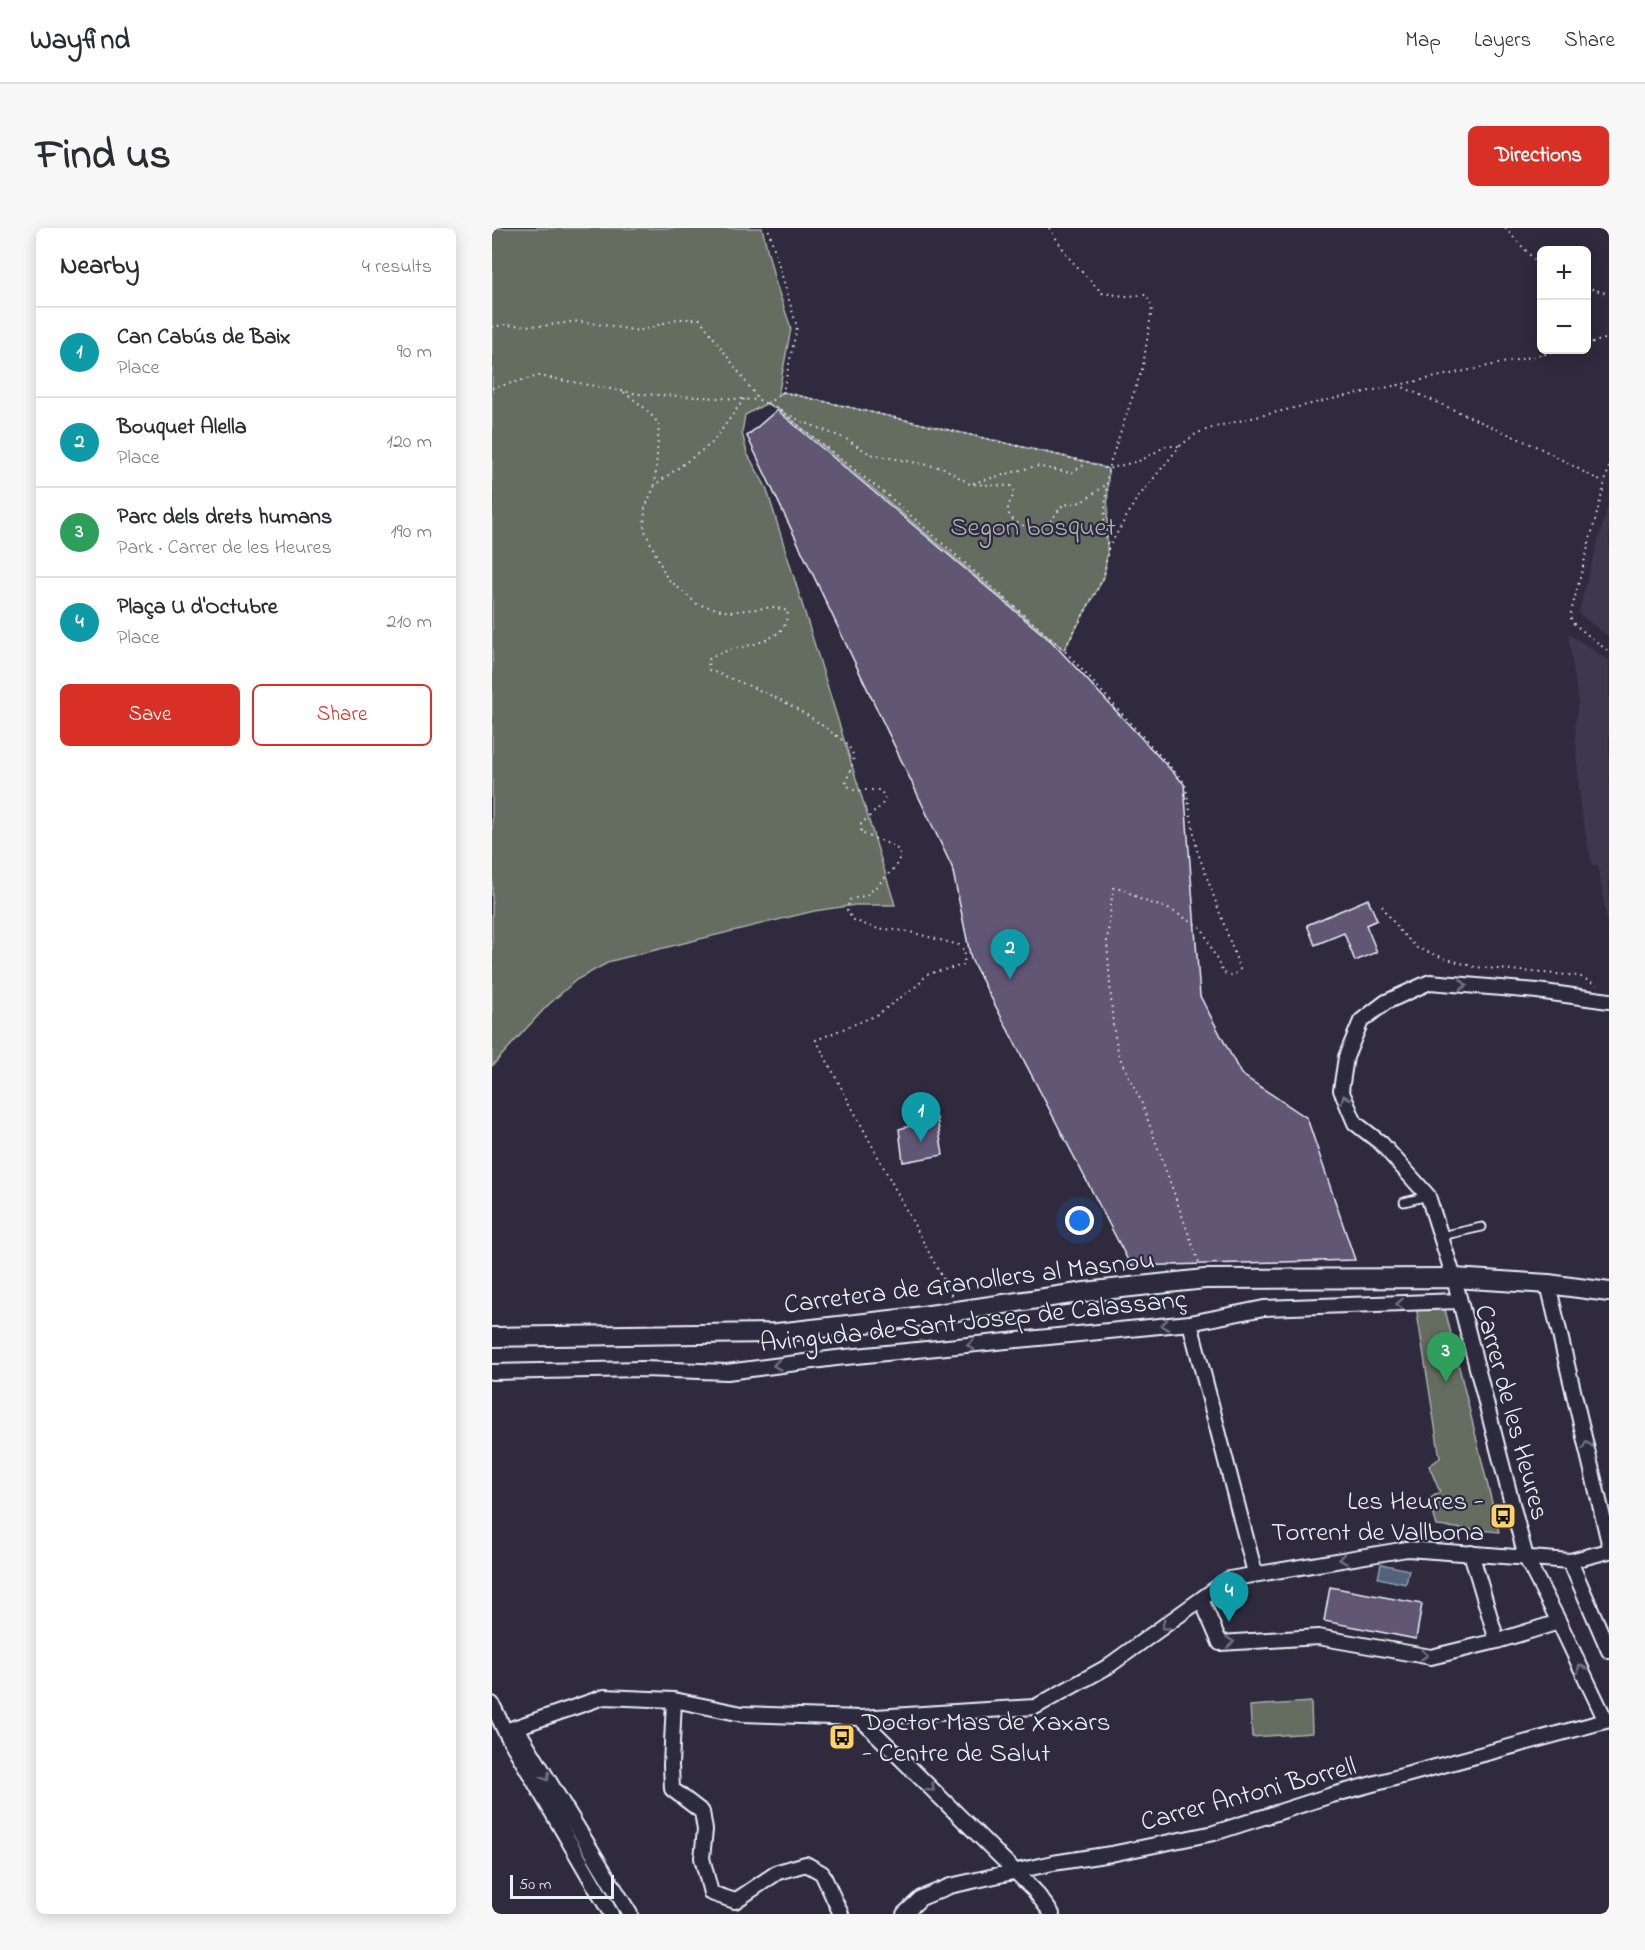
<!DOCTYPE html>
<meta charset="utf-8">
<style>
body{margin:0;font-family:"Indie Flower",sans-serif;background:#f7f7f7;color:#2b2b33}
.controls{position:absolute;right:18px;top:18px;display:grid;overflow:hidden;border-radius:9px;box-shadow:0 3px 15px #0003}
.controls button{width:54px;height:54px;display:grid;place-items:center;padding:0;border:0;border-bottom:2px solid #e1e1e2;background:#fff;color:#2b2b33;font:30px sans-serif}
.scale{position:absolute;left:18px;bottom:15px;width:104px;box-sizing:border-box;padding-left:6px;border:3px solid #e8f1f8;border-top:0;font-size:16px;line-height:21px;white-space:nowrap;color:#e8f1f8;-webkit-text-stroke:4px #2f2a3d;paint-order:stroke}
.you{position:absolute;left:588px;top:993px;width:21px;height:21px;margin:-15px;border:4px solid #fff;border-radius:50%;background:#1a73e8;box-shadow:0 0 0 9px #1a73e833}
.badge{display:grid;place-items:center;width:39px;height:39px;border-radius:50%;background:#d93025;color:#fff;font-size:20px;font-weight:700}
.pin{position:absolute;translate:-50% -50px;filter:drop-shadow(0 2px 3px #0008)}
.pin::after{content:'';position:absolute;top:32px;width:21px;height:18px;background:inherit;clip-path:polygon(0 0,100% 0,50% 100%)}
.list{margin:0;padding:0;list-style:none}
h2{display:flex;justify-content:space-between;align-items:center;height:78px;margin:0;padding:0 24px;font-size:26px}
h2 small{font-size:20px;font-weight:400;color:#7c7c81}
.list li{display:grid;grid-template-columns:39px 1fr auto;gap:18px;align-items:center;box-sizing:border-box;height:90px;padding:0 24px;border-top:2px solid #e1e1e2}
.list b{display:block;font-size:22px;white-space:nowrap}
.list p{margin:0;font-size:20px;white-space:nowrap;color:#7c7c81}
.list em{font-size:20px;font-style:normal;color:#7c7c81}
.actions{display:flex;gap:12px;padding:18px 24px}
.actions a{flex:1;padding:14px 0;border:2px solid #d93025;border-radius:9px;text-align:center;font-size:21px;color:#d93025}
.actions .main{background:#d93025;color:#fff}
.map{position:relative;flex:none;width:1117px;height:1686px;overflow:hidden;border-radius:9px}
header{display:flex;align-items:center;gap:36px;box-sizing:border-box;height:84px;padding:0 30px;background:#fff;border-bottom:2px solid #e1e1e2}
header strong{font-size:28px}
nav{display:flex;gap:33px;margin-inline-start:auto;font-size:21px}
.intro{display:flex;align-items:center;justify-content:space-between;box-sizing:border-box;height:144px;padding:0 36px}
h1{margin:0;font-size:42px}
.button{padding:15px 27px;border-radius:9px;background:#d93025;color:#fff;font-size:21px;font-weight:700}
main{display:flex;gap:36px;padding:0 36px}
aside{flex:1;background:#fff;border-radius:9px;box-shadow:0 3px 15px #0003}
.map>svg:first-child{display:block}
.built{fill:#3e384e}
.green{fill:#656c60;stroke:#a6aeac;stroke-width:1.5}
.water{fill:#52637d;stroke:#8e9cae;stroke-width:1.5}
.building{fill:#625774;stroke:#e8f1f8;stroke-width:1.5}
.lines{fill:none;stroke-linecap:round;stroke-linejoin:round}
.lane-casing{stroke:#e8f1f8;stroke-width:11}
.street-casing{stroke:#e8f1f8;stroke-width:18}
.secondary-casing{stroke:#e8f1f8;stroke-width:22}
.path{stroke:#e8f1f8;stroke-width:2;stroke-dasharray:1.5 4.5;stroke-linecap:butt}
.lane{stroke:#2f2a3d;stroke-width:7}
.street{stroke:#2f2a3d;stroke-width:14}
.secondary{stroke:#2f2a3d;stroke-width:18}
.oneway{stroke:#70707e}
.labels{text-anchor:middle;stroke-width:4.5;stroke-linejoin:round;paint-order:stroke}
.park-label{font-size:27px;fill:#adb5b4;stroke:#2f2a3d}
.street-label{font-size:27px;fill:#e8f1f8;stroke:#2f2a3d}
.poi-label{font-size:27px;fill:#e8f1f8;stroke:#2f2a3d;text-anchor:end}
</style>
<header>
<strong>Wayfind</strong>
<nav><a>Map</a><a>Layers</a><a>Share</a></nav>
</header>
<div class="intro"><h1>Find us</h1><a class="button">Directions</a></div>
<main>
<aside>
<h2>Nearby<small>4 results</small></h2>
<ul class="list">
<li><span class="badge" style="background:#0f9aa8">1</span><div><b>Can Cabús de Baix</b><p>Place</p></div><em>90 m</em></li>
<li><span class="badge" style="background:#0f9aa8">2</span><div><b>Bouquet Alella</b><p>Place</p></div><em>120 m</em></li>
<li><span class="badge" style="background:#2e9e5b">3</span><div><b>Parc dels drets humans</b><p>Park · Carrer de les Heures</p></div><em>190 m</em></li>
<li><span class="badge" style="background:#0f9aa8">4</span><div><b>Plaça U d'Octubre</b><p>Place</p></div><em>210 m</em></li>
</ul>
<div class="actions"><a class="main">Save</a><a>Share</a></div>
</aside>
<div class="map">
<svg width="1117" height="1686" viewBox="0 0 1117 1686">
<rect width="100%" height="100%" fill="#2f2a3d"/>
<filter id="ink" filterUnits="userSpaceOnUse"><feTurbulence type="fractalNoise" baseFrequency=".0167" numOctaves="2"/><feDisplacementMap in="SourceGraphic" scale="12" xChannelSelector="R" yChannelSelector="G"/><feConvolveMatrix kernelMatrix="1 2 1 2 8 2 1 2 1" color-interpolation-filters="sRGB"/></filter>
<g filter="url(#ink)">
<path class="built" d="M1117,273V409L1086,385Z
M1076,405L1117,433V710L1106,637H1100L1088,578L1083,499L1086,474Z"/>
<path class="green" d="M0,0H270L283,53L299,100L286,168L291,164L596,234L616,241L615,326L612,349L572,422L288,182L275,176L277,174L253,187L250,205L255,225L274,259L403,677H363L322,683L119,733L84,752L54,779L0,838Z
M952,1077L1007,1304L945,1298L937,1271L948,1264L937,1238L948,1230L924,1078Z
M819,1474L820,1505L760,1509L758,1478Z"/>
<path class="water" d="M889,1336L917,1342L914,1356L886,1350Z"/>
<path class="building" d="M285,182L560,414L692,556L708,768L749,846L815,890L863,1032L639,1038L479,731L460,639L255,208Z
M876,671L885,692L874,697L885,724L863,733L852,705L823,717L815,697Z
M445,890L451,927L411,934L407,901Z
M838,1359L930,1376L924,1411L832,1393Z"/>
<g class="lines">
<g class="lane-casing">
<path id="lane" d="M912,974L936,968
M949,1008L990,999"/>
</g>
<g class="street-casing">
<path id="street" d="M1056,1056L1117,1315
M698,1095L763,1345
M0,1144L152,1141L235,1144L344,1130L698,1095L772,1080L967,1073
M979,1325L1005,1413
M1078,1333L1117,1423
M709,1371L728,1415L826,1409L939,1429L1005,1413L1067,1394
M182,1472L179,1537L180,1561L210,1584L213,1602L210,1630L219,1665L243,1673L286,1644L314,1636L330,1645L349,1686
M0,1476L13,1503L119,1686
M368,1490L542,1662L560,1686
M1114,1493L1067,1394L1034,1330L962,1050L936,968L889,915L863,895L849,862L854,829L869,793L894,774L938,754L1045,763L1117,773
M24,1499L138,1686
M13,1503L112,1469L182,1472L250,1486L368,1490L543,1479L615,1439L737,1351L915,1321L1078,1333L1117,1323
M412,1686L429,1670L458,1658L561,1635L619,1626L722,1605L840,1567L1117,1492"/>
</g>
<g class="secondary-casing">
<path id="secondary" d="M0,1109L285,1105L417,1090L593,1064L713,1051L962,1050L1056,1056L1117,1064"/>
</g>
<path class="path" d="M557,0L578,31L610,65L633,68L654,67L660,80L651,138L616,241L650,232L674,218H688
M1013,0L1050,40
M1094,59L1117,66
M0,99L11,97L51,98L87,93L147,103L185,91H208L267,172
M1094,116L1117,110
M906,157L1052,222L1112,255
M0,160L47,148L147,166L267,172L309,193L354,211L378,226L452,240L478,256L519,258C525,269 517,271 516,281C516,295 539,303 551,298C560,295 564,284 571,277L590,274L615,256
M132,164L154,181L167,196L163,257
M291,164L596,234L616,241L612,294L616,321L612,349L572,422L693,555L705,622L748,741L741,748L731,745L710,700L679,682L650,672L629,660H621L615,713L621,798L627,828L649,873L707,1035
M252,171L220,215L163,257L153,280L152,301L175,350L205,376L237,384L282,379L296,383C295,389 294,397 290,401C272,421 237,416 216,432L217,442C263,460 299,473 339,504C347,509 359,518 361,527C363,537 355,546 354,557L362,562H388L393,569L390,577L369,596V605L402,618L408,624L406,636L390,653L375,667L357,672L355,684L362,692L382,700L414,703L467,717L473,724L472,737L435,746L427,756L385,787L324,812L460,1068
M275,176L291,164L305,99L276,0
M292,186L401,272L572,422
M1117,239L1078,388L1081,395L1117,424
M481,255L544,238L579,245L595,235
M616,321L644,272L688,218L705,205L726,198L840,171L1072,122
M890,678L907,702L925,720L955,731L983,739L1087,748L1105,757"/>
<use href="#lane" class="lane"/>
<use href="#street" class="street"/>
<use href="#secondary" class="secondary"/>
</g>
<defs><path id="oneway-chevron" d="M-2-3.5L2.5 0L-2 3.5" fill="none" stroke-width="1.6" stroke-linecap="round" stroke-linejoin="round" transform="scale(1.5)"/></defs>
<g class="oneway">
<use href="#oneway-chevron" transform="translate(971 757) rotate(4)"/>
<use href="#oneway-chevron" transform="translate(853 871) rotate(-113)"/>
<use href="#oneway-chevron" transform="translate(908 1076) rotate(178)"/>
<use href="#oneway-chevron" transform="translate(673 1097) rotate(174)"/>
<use href="#oneway-chevron" transform="translate(479 1117) rotate(175)"/>
<use href="#oneway-chevron" transform="translate(285 1137) rotate(173)"/>
<use href="#oneway-chevron" transform="translate(1095 1217) rotate(-103)"/>
<use href="#oneway-chevron" transform="translate(851 1331) rotate(171)"/>
<use href="#oneway-chevron" transform="translate(673 1398) rotate(144)"/>
<use href="#oneway-chevron" transform="translate(738 1414) rotate(-3)"/>
<use href="#oneway-chevron" transform="translate(932 1427) rotate(6)"/>
<use href="#oneway-chevron" transform="translate(1089 1440) rotate(-115)"/>
<use href="#oneway-chevron" transform="translate(54 1549) rotate(59)"/>
<use href="#oneway-chevron" transform="translate(439 1560) rotate(44)"/>
</g>
</g>
<defs>
<g id="bus-square" transform="scale(1.35)"><rect x="-9" y="-9" width="18" height="18" rx="4" fill="#ffd166" stroke="#2f2a3d"/><path d="M-5-6H5V4H4V6H2V4H-2V6H-4V4H-5ZM-3.5-4V0h7V-4ZM-3.5 1.2v1.5H-2V1.2ZM2 1.2v1.5H3.5V1.2Z" fill="#111"/></g>
</defs>
<g fill-rule="evenodd">
<use href="#bus-square" x="1011" y="1288"/>
<use href="#bus-square" x="350" y="1509"/>
</g>
<g class="labels">
<g class="park-label">
<text x="541" y="307">Segon bosquet</text>
</g>
<g class="street-label">
<text transform="translate(477 1053) rotate(-7)" y="9">Carretera de Granollers al Masnou</text>
<text transform="translate(481 1092) rotate(-6)" y="9">Avinguda de Sant Josep de Calassanç</text>
<text transform="translate(1021 1184) rotate(75)" y="9">Carrer de les Heures</text>
<text transform="translate(756 1565) rotate(-15)" y="9">Carrer Antoni Borrell</text>
</g>
<g class="poi-label">
<text x="992" y="1281">Les Heures -<tspan x="992" dy="31">Torrent de Vallbona</tspan></text>
<text x="370" y="1502" text-anchor="start">Doctor Mas de Xaxars<tspan x="370" dy="31">- Centre de Salut</tspan></text>
</g>
</g>
</svg>
<div class="controls">
<button>+</button>
<button>−</button>
</div>
<div class="scale">50 m</div>
<div class="you"></div>
<div class="pin badge" style="left:429px;top:914px;background:#0f9aa8">1</div>
<div class="pin badge" style="left:518px;top:751px;background:#0f9aa8">2</div>
<div class="pin badge" style="left:954px;top:1154px;background:#2e9e5b">3</div>
<div class="pin badge" style="left:737px;top:1394px;background:#0f9aa8">4</div>
</div>
</main>
